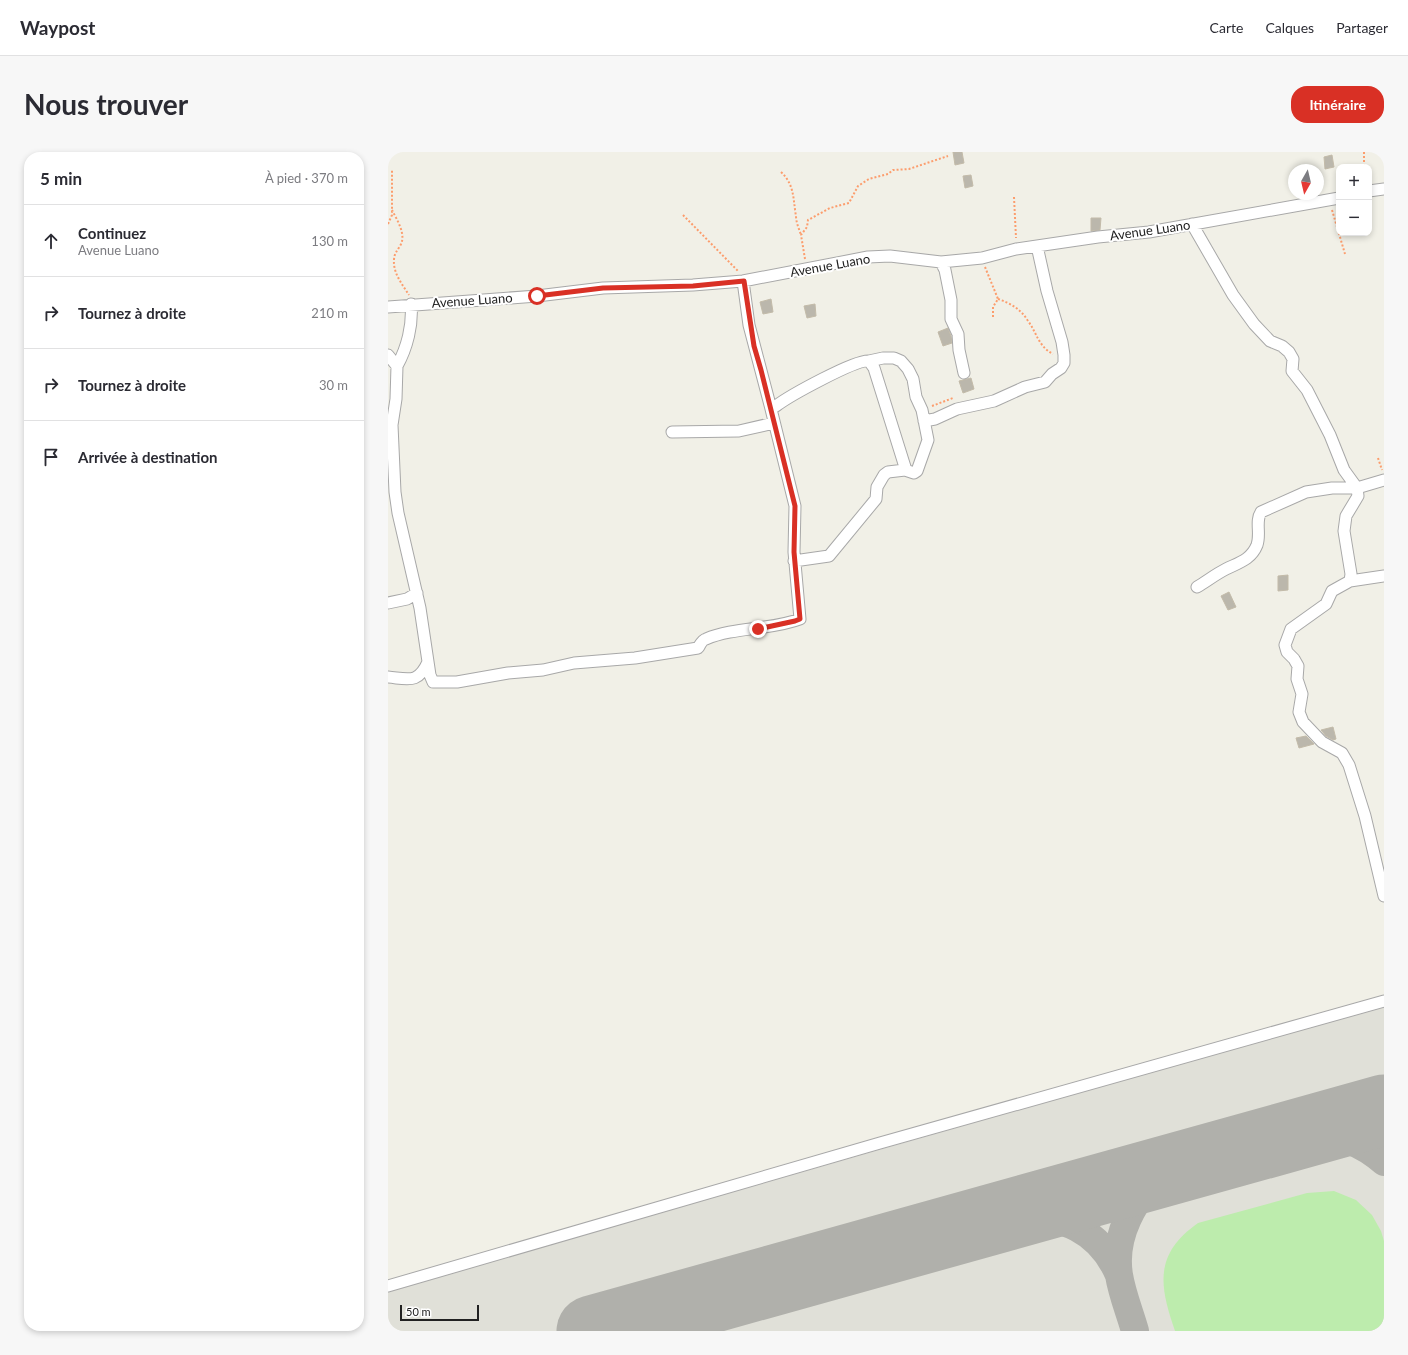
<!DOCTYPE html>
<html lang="fr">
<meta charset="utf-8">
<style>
body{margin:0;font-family:Lato,sans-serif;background:#f7f7f7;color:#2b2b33}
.controls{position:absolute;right:12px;top:12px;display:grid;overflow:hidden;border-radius:8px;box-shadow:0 2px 6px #0003}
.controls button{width:36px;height:36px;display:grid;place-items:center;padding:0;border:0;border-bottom:1px solid #e1e1e2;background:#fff;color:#2b2b33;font:20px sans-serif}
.compass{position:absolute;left:900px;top:12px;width:36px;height:36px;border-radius:50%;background:#fff;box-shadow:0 2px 6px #0003;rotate:188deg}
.scale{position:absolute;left:12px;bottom:10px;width:79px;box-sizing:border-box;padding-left:4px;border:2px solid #212121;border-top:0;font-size:11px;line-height:14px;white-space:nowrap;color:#212121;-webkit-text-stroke:3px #fff;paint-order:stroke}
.stop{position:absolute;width:12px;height:12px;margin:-9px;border:3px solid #d93025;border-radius:50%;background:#fff}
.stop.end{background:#d93025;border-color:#fff;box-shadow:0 1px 4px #0008}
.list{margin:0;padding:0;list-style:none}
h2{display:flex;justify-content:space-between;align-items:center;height:52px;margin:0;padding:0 16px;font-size:17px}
h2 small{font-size:13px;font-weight:400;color:#7c7c81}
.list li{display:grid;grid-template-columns:26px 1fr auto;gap:12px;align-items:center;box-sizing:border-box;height:72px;padding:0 16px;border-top:1px solid #e1e1e2}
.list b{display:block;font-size:15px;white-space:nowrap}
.list p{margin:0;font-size:13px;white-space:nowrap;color:#7c7c81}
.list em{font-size:13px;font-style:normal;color:#7c7c81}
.icon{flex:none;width:22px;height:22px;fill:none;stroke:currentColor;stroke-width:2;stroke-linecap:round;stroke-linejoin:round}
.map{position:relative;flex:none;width:996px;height:1179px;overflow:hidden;border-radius:16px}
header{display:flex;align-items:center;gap:24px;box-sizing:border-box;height:56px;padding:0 20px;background:#fff;border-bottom:1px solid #e1e1e2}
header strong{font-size:19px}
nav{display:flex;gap:22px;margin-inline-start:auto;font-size:14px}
.intro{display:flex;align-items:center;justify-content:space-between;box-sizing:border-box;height:96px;padding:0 24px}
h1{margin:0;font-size:28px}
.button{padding:10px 18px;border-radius:16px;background:#d93025;color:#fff;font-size:14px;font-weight:700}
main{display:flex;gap:24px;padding:0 24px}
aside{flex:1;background:#fff;border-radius:16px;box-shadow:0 2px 6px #0003}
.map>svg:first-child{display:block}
.airport{fill:#e0e0d8}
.grass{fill:#bdecad}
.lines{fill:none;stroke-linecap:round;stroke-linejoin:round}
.taxiway{stroke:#b0b0ab;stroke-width:28}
.runway{stroke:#b0b0ab;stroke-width:71}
.building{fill:#bbb7ac;stroke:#c3bba9}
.street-casing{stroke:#a8a8a8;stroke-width:13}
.path{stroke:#fc9d6d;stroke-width:2;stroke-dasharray:2 2;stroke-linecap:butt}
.street{stroke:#fff;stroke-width:11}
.route{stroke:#d93025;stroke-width:5}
.labels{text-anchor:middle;stroke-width:4;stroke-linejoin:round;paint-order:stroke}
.street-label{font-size:13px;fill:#212121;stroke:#fff}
</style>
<header>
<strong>Waypost</strong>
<nav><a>Carte</a><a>Calques</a><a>Partager</a></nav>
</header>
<div class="intro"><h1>Nous trouver</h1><a class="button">Itinéraire</a></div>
<main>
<aside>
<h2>5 min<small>À pied · 370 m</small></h2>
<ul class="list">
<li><svg class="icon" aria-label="ahead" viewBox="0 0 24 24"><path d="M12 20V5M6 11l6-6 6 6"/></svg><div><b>Continuez</b><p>Avenue Luano</p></div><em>130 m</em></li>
<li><svg class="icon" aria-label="right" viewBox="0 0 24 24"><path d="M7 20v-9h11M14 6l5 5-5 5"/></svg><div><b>Tournez à droite</b></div><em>210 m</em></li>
<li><svg class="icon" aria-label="right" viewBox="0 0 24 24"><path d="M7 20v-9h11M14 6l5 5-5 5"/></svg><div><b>Tournez à droite</b></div><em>30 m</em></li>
<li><svg class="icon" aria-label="arrive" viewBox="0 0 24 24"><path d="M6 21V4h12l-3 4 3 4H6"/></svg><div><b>Arrivée à destination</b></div></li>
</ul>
</aside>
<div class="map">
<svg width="996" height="1179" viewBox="0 0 996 1179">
<rect width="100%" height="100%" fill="#f1f0e7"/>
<path class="airport" d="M996,853V1179H0V1139Z"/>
<path class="grass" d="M946,1039L968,1048L984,1063L993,1079L996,1089V1171L989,1179H787C771,1133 766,1102 810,1071L919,1041Z"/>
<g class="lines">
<path class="taxiway" d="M921,978C950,983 974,990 996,1010
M628,1061C674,1065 711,1076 731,1123
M747,1179C742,1161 734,1142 731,1123C725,1086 745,1043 777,1023C786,1018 796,1015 805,1011"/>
<path class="runway" d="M204,1179L996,958"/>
</g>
<path class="building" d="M565,0H574L576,11L567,13Z
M944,3L946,15L937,17L936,5Z
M583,23L585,34L577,36L575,24Z
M703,66H713L712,78L703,79Z
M383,147L385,160L375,162L372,150Z
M427,152L428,164L419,166L416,154Z
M560,176L563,184L564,191L555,194L550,180Z
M583,226L586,237L575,241L571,229Z
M900,423V438L890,439V424Z
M841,440L848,455L840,458L833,444Z
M945,575L948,587L945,588L938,584L933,578Z
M918,584L926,592L911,596L908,586Z"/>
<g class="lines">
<g class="street-casing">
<path id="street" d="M981,39L996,37
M804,72L845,143L866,172L882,189L894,194L901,200L905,207L904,219L919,238L942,283L956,318L969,336L970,344L958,364L956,379L963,422L962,429L944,439L938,452L903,477L897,493L899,500L906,507L910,514L909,527L914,542L911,560L915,570L934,590L954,601L961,613L977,664L996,744
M553,110L557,118L563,148V167L570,182L571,198L576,221
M355,129L361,173L382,253L385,255L388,254C401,244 468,207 481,209L486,216L517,315V318L500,320L496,323L489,335L488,347L441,404L406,409
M23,152C25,173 19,196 9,214L8,247L4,273L7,340L10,361L32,456L42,523L45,530H69L120,521L155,518L186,511L247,506L310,496C312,493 314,488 318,487C346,475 384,478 412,467L406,400L407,354L382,253
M0,155L149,144L215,136L305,133L355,129L480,105L502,104L553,110L594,106L628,97L710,85L761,80L951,46
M0,203L9,214
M481,209L495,206H506L513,209L520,217L525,227L528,245L534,258L540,288L529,319L526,321L517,318
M536,269L547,267L569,257L606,249L637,235L657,230L664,222L673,216L676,211V203L674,190L659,139L649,94
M284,280L351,279L386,271
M962,429L996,424
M809,435C819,429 828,422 838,417C850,411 863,408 869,393C873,382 867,369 873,360L918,340L944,336H969L996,328
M0,451L19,447L29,441
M0,525C21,527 30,532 40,510
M0,1134L492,991L996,849"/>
</g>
<path class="path" d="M976,0V15
M393,20C407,33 405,48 408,64C408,70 411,77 413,83
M626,45L628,86
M4,58C9,68 19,83 12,94C9,99 6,102 6,108C5,121 14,132 21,143
M944,58L957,102
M295,63L350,119
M0,72L4,63V18
M417,107L413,83L419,75L420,68L442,56L461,51L470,34L481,27L500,22L505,18L521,17L560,4
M597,115L610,147L605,155V166
M610,147C622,151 633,157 640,169C649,181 650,194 665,202
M544,254L565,246
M990,306L994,318"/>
<use href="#street" class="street"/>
</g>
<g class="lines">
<path class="route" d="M149,144L215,136L305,134L356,129L366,194L373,218L407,354L406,400L412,467L407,469L370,477"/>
</g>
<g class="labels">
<g class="street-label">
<text transform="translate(762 78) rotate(-8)" y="5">Avenue Luano</text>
<text transform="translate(442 113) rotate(-10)" y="5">Avenue Luano</text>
<text transform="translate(84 148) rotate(-4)" y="5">Avenue Luano</text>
</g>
</g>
</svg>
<div class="controls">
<button>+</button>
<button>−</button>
</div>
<svg class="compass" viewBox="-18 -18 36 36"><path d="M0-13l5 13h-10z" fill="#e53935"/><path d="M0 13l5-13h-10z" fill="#7c7c81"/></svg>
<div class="scale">50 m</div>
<div class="stop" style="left:149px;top:144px"></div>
<div class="stop end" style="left:370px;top:477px"></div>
</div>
</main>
